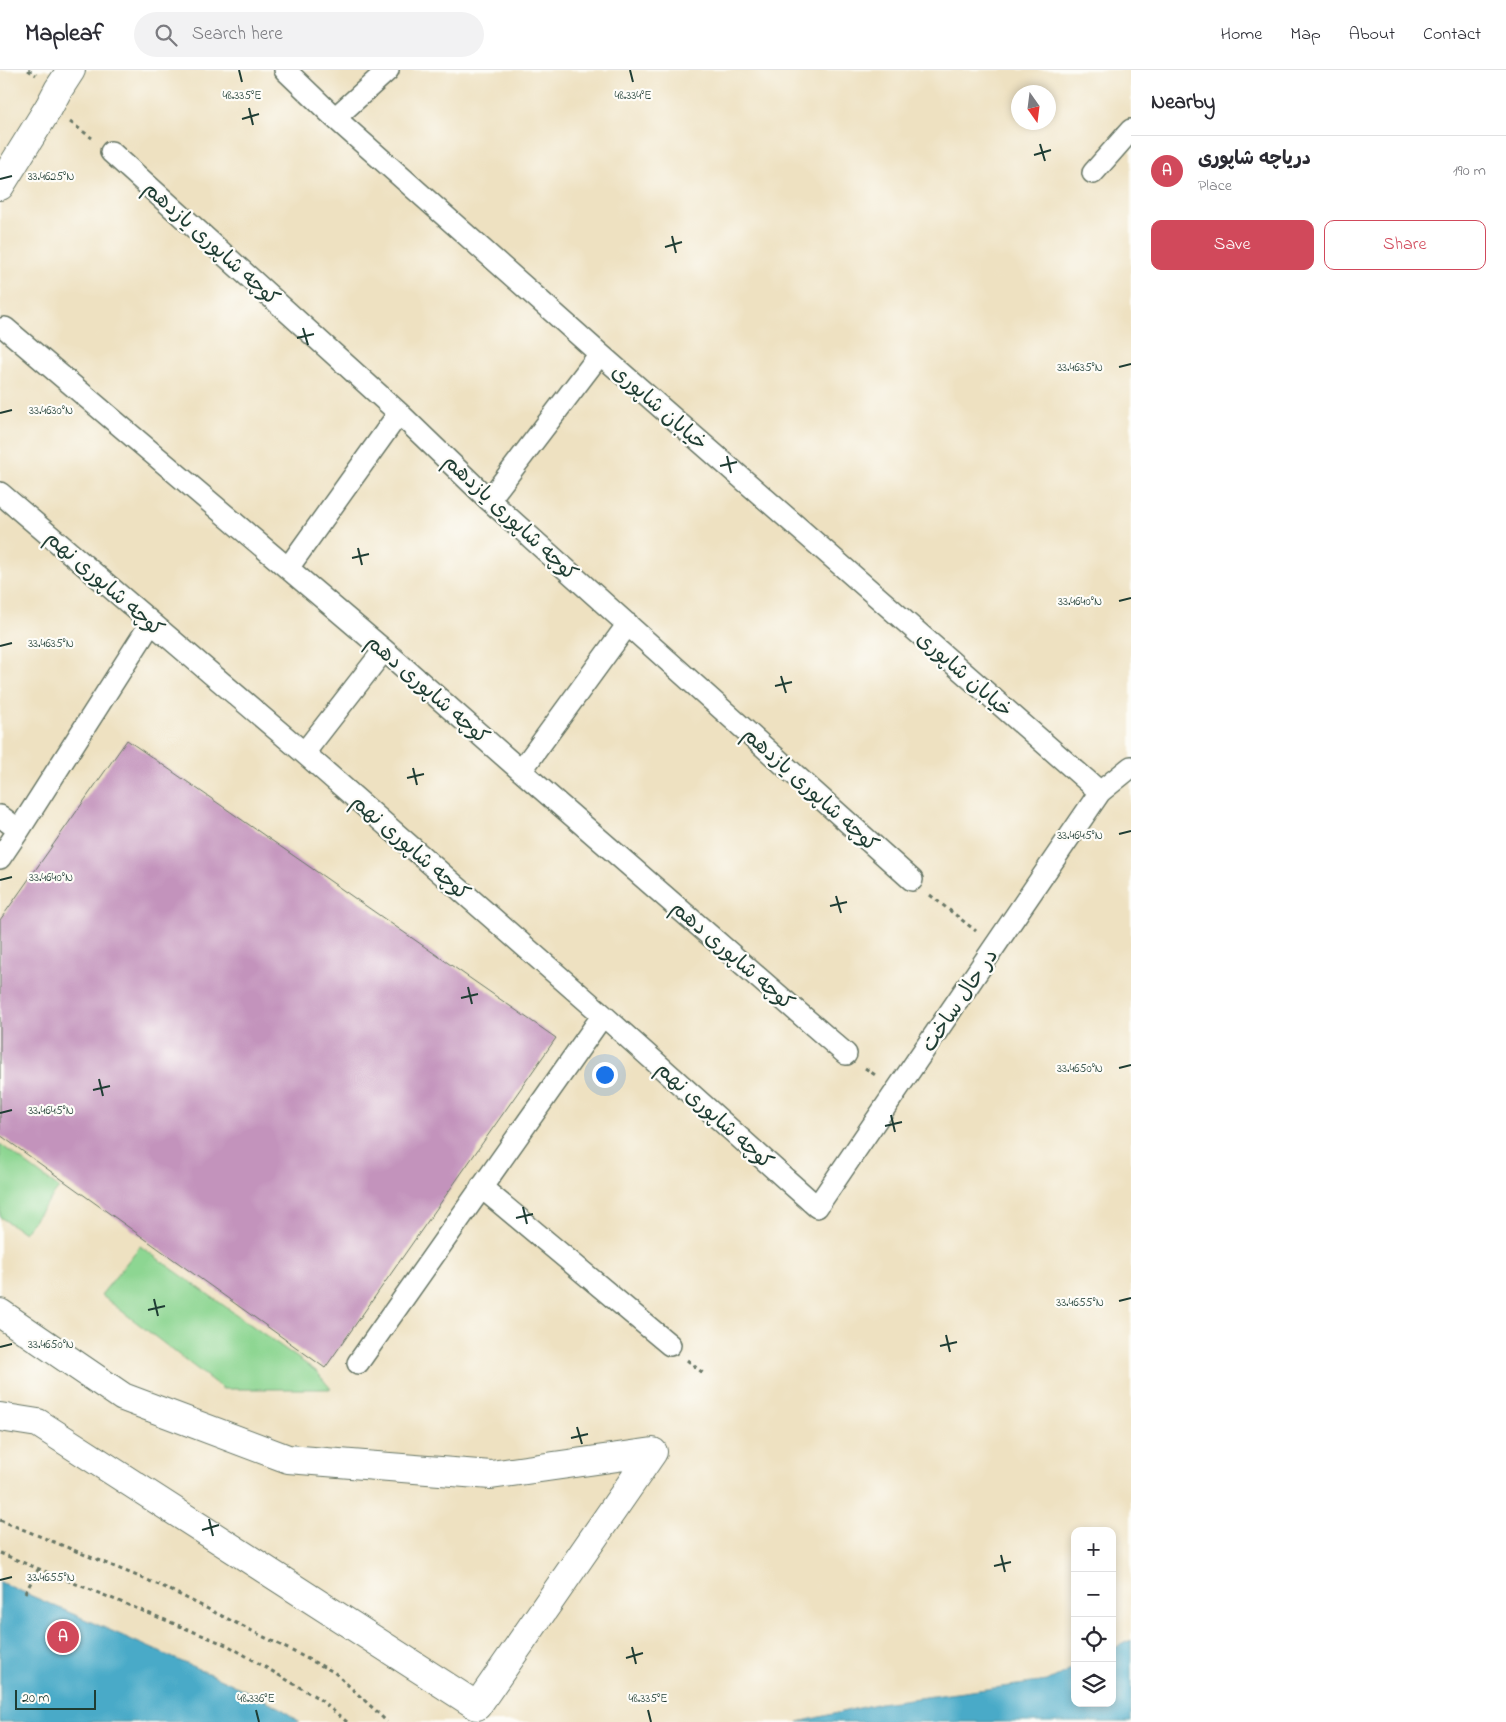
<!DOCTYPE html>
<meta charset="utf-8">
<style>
body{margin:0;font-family:"Indie Flower","Playpen Sans Arabic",sans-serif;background:#f2f2f3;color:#2b2b33}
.controls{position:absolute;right:15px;bottom:15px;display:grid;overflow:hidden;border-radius:10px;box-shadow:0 2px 8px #0003}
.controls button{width:45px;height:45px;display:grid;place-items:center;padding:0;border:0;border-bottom:1px solid #e1e1e2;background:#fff;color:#2b2b33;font:25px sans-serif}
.compass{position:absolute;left:1011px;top:15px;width:45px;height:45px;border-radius:50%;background:#fff;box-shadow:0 2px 8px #0003;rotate:166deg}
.scale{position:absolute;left:15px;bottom:12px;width:81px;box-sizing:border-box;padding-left:5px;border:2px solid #1f3d34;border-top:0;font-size:14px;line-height:18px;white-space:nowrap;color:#1f3d34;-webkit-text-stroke:4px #fdfcf7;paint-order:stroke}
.you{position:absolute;left:604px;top:1004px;width:18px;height:18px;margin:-12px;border:4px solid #fff;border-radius:50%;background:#1a73e8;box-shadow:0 0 0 8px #1a73e833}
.badge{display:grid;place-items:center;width:32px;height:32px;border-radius:50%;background:#d1495b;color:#fff;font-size:16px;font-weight:700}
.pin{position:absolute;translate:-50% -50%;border:2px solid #fff;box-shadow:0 1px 5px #0006}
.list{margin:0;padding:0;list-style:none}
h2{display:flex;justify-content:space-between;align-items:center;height:65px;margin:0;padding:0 20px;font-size:21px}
h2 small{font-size:16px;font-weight:400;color:#7c7c81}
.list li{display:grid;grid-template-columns:32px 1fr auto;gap:15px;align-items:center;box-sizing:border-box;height:70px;padding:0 20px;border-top:1px solid #e1e1e2}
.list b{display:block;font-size:19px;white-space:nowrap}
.list p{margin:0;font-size:16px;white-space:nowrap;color:#7c7c81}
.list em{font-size:16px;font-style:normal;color:#7c7c81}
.actions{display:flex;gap:10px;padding:15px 20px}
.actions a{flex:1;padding:11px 0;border:1px solid #d1495b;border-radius:10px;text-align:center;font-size:18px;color:#d1495b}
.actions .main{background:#d1495b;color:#fff}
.icon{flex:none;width:28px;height:28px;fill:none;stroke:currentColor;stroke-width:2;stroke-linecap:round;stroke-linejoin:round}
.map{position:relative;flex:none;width:1131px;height:1652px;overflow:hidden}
header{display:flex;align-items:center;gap:30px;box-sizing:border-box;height:70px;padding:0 25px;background:#fff;border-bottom:1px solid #e1e1e2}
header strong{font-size:24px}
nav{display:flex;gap:28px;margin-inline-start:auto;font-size:18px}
.search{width:350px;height:45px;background:#f2f2f3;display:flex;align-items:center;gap:12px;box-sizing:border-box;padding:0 18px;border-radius:28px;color:#7c7c81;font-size:19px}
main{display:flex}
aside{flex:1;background:#fff}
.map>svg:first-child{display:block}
.green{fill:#8dd692;stroke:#568a63}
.water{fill:#49aac8;stroke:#34747e}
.building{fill:#c393bc}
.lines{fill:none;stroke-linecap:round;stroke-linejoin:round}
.minor-casing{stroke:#677665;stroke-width:24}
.tertiary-casing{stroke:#677665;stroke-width:30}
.path{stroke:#677665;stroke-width:3;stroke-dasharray:4 4;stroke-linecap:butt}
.minor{stroke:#fff;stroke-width:21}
.tertiary{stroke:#fff;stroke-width:28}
.ticks{fill:none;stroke:#1f3d34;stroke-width:2}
.labels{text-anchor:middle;stroke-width:4.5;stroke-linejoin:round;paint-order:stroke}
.street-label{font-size:21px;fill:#1f3d34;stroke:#fdfcf7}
.ticks-label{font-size:12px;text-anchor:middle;fill:#1f3d34;stroke:#fdfcf7;stroke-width:4.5;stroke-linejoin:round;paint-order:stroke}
</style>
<header>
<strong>Mapleaf</strong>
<div class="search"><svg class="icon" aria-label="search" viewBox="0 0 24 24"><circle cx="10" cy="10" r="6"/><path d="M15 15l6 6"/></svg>Search here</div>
<nav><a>Home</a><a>Map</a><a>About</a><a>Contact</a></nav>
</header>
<main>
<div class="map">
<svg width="1131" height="1652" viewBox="0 0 1131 1652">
<rect width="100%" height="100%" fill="#fdfcf7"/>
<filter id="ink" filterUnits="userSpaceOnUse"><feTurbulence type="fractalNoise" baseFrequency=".02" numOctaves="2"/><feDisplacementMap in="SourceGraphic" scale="10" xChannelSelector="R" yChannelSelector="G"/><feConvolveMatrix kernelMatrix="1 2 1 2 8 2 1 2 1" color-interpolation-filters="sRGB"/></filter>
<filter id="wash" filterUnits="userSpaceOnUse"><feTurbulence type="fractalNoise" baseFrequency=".0096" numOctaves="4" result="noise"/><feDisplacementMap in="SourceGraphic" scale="20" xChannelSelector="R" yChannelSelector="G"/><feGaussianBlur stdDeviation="1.12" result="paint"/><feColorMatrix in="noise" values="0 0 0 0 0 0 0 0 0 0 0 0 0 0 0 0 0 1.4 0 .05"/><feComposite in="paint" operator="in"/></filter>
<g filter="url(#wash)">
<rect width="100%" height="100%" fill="#eee1c1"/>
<path class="green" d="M0,1074L59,1118L24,1163L0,1147Z
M140,1176L316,1301L331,1319H223L101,1225Z"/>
<path class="water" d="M0,1512L226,1611L281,1638L299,1652H0Z
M1131,1570V1652H798L880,1633L1047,1611L1075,1597V1633H1112V1579Z"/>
<g id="blocks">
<path class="building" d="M127,670L556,968L325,1298L0,1065V850Z"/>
</g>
</g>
<g filter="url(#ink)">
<use href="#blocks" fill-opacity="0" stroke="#677665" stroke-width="1"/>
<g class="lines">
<g class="minor-casing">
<path id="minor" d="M285,0L335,48L600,284L1100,722
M335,48L388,0
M111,82L399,343L489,430L912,810
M1093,103L1131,60
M5,258L384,580L521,701L846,984
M0,423L304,683L603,945L817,1137L1100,722L1131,697
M489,430L600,284
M288,498L399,343
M304,683L384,580
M521,701L628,554
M0,746L19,760
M0,788L19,760L151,553
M481,1117L670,1275
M358,1293L603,945"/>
</g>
<g class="tertiary-casing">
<path id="tertiary" d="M0,116L49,37L58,20L71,0
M0,1243L123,1327L288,1389L491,1405L653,1382L477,1636L38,1353L0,1347"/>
</g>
<path class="path" d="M28,0L36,5
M70,52L92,68
M930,825L976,861
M865,998L878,1007
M687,1290L703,1303
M0,1450L164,1517L334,1602L377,1642L387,1652
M0,1483L229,1576L318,1628L347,1652
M25,1523L39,1498"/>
<use href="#minor" class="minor"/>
<use href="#tertiary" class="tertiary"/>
</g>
</g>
<path class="ticks" d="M239,0L242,12M630,0L633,12M249,38L253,55M242,49L259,44M1040,74L1045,91M1034,85L1051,80M0,109L12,106M672,166L676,183M665,177L682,172M303,258L308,275M297,268L314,264M1119,297L1131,294M0,343L12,340M727,386L731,403M720,396L737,392M358,478L362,495M352,488L369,484M1119,531L1131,528M0,576L12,573M781,606L786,623M775,616L792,612M413,698L417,715M407,708L424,704M1119,764L1131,761M0,810L12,807M836,826L841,843M830,836L847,832M468,917L472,934M461,928L478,924M1119,998L1131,995M99,1009L103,1026M93,1020L110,1016M0,1043L12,1040M891,1045L895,1062M885,1056L902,1052M523,1137L527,1154M516,1148L533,1144M154,1229L158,1246M1119,1231L1131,1228M148,1240L165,1236M946,1265L950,1282M940,1276L957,1272M0,1277L12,1274M577,1357L582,1374M571,1368L588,1364M209,1449L213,1466M202,1460L219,1455M1001,1485L1005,1502M994,1496L1011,1492M0,1510L12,1507M632,1577L636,1594M626,1588L643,1583M256,1640L259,1652M648,1640L651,1652"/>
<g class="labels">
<g class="street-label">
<text transform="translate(212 173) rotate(42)" y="7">کوچه شاپوری یازدهم</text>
<text transform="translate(660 337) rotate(41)" y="7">خیابان شاپوری</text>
<text transform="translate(511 447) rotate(43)" y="7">کوچه شاپوری یازدهم</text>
<text transform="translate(105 513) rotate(41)" y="7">کوچه شاپوری نهم</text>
<text transform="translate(965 604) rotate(41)" y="7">خیابان شاپوری</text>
<text transform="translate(428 619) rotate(41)" y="7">کوچه شاپوری دهم</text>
<text transform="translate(811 719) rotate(42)" y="7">کوچه شاپوری یازدهم</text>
<text transform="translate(411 777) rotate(41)" y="7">کوچه شاپوری نهم</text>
<text transform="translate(733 885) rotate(41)" y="7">کوچه شاپوری دهم</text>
<text transform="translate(959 930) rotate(-56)" y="7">در حال ساخت</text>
<text transform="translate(715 1045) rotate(42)" y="7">کوچه شاپوری نهم</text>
</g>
</g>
<g class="ticks-label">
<text x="242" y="29">48.335°E</text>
<text x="633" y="29">48.334°E</text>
<text x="51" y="110">33.4625°N</text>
<text x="1080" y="301">33.4635°N</text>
<text x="51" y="344">33.4630°N</text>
<text x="1080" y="535">33.4640°N</text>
<text x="51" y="577">33.4635°N</text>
<text x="1080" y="769">33.4645°N</text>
<text x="51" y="811">33.4640°N</text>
<text x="1080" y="1002">33.4650°N</text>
<text x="51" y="1044">33.4645°N</text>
<text x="1080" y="1236">33.4655°N</text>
<text x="51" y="1278">33.4650°N</text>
<text x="51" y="1511">33.4655°N</text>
<text x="256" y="1632">48.336°E</text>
<text x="648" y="1632">48.335°E</text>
</g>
</svg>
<div class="controls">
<button>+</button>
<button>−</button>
<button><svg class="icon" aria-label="locate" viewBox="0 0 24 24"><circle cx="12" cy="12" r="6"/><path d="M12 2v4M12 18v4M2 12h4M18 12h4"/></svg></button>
<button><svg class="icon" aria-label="layers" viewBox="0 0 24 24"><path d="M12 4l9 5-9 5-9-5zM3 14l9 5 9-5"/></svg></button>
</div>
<svg class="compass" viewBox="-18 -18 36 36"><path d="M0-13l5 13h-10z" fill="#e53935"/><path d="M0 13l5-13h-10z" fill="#7c7c81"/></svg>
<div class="scale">20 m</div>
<div class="you"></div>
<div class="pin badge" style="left:63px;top:1567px">A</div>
</div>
<aside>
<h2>Nearby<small></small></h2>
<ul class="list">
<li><span class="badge">A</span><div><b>دریاچه شاپوری</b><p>Place</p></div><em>190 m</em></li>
</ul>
<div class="actions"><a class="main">Save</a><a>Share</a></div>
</aside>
</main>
